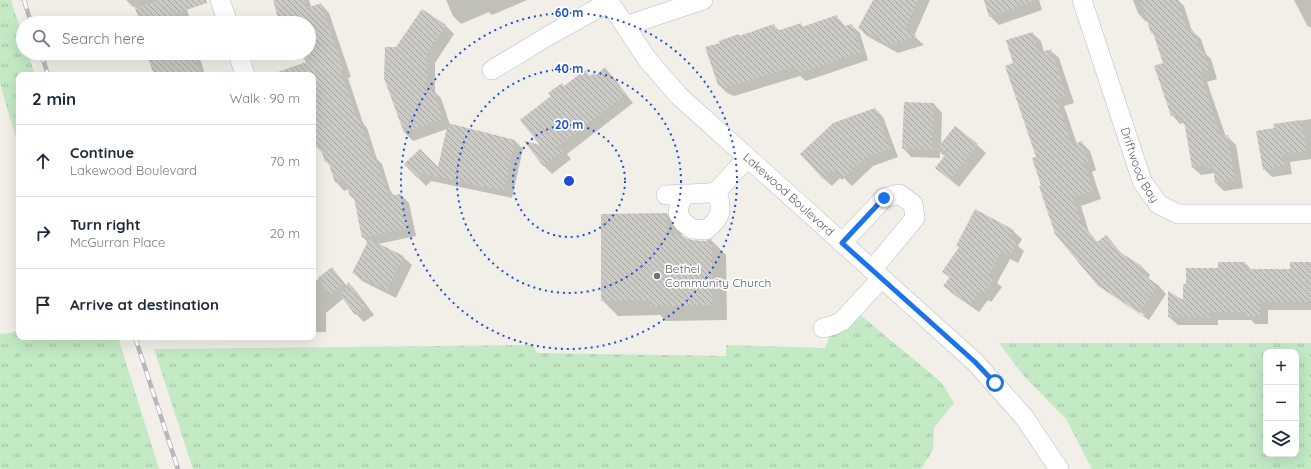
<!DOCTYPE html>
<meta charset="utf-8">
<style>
body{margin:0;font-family:Quicksand,sans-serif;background:#f6f6f7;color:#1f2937}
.controls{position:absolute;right:12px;bottom:12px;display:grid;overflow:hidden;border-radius:8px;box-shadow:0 4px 16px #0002}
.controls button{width:36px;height:36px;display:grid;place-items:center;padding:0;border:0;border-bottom:1px solid #e0e1e3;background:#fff;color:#1f2937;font:20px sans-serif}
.stop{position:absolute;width:12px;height:12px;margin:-9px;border:3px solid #1a73e8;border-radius:50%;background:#fff}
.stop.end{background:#1a73e8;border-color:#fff;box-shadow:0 1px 4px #0008}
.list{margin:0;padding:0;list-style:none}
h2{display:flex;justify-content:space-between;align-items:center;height:52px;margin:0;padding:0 16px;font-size:17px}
h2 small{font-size:13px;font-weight:400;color:#747a83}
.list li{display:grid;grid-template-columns:26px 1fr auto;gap:12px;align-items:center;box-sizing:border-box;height:72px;padding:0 16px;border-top:1px solid #e0e1e3}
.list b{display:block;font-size:15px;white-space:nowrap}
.list p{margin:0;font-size:13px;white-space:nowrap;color:#747a83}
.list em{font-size:13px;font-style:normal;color:#747a83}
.icon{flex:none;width:22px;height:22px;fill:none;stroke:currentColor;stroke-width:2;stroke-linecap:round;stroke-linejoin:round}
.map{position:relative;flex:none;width:1311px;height:469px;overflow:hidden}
.search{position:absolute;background:#fff;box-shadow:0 4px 16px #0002;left:16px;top:16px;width:300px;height:44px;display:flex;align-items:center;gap:10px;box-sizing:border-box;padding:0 14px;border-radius:22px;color:#747a83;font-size:15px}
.panel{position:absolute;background:#fff;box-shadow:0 4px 16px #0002;left:16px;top:72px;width:300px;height:268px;border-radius:8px}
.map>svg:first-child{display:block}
.grass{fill:url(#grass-tufts);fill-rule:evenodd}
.shadow{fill:#0003}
.building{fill:url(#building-back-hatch)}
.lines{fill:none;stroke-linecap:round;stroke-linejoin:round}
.minor-casing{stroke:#b9bcc1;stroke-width:20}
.minor{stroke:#fff;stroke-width:19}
.rail-casing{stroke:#b7b8b9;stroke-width:4.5}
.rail{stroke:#fff;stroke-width:3;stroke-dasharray:9;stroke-linecap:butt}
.route{stroke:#1a73e8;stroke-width:5}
.ring{fill:none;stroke:#1d4ed8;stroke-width:2;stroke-dasharray:2 4}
.worship-dot{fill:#6b7280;stroke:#fff;stroke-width:1.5}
.labels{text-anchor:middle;stroke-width:3.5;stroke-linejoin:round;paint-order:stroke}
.street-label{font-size:12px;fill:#5e6268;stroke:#fff}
.worship-label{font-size:12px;fill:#5b616d;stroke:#fff;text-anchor:start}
.centre{fill:#1d4ed8;stroke:#fff;stroke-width:2}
.ring-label{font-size:12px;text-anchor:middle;font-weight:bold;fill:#1d4ed8;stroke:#fff;stroke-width:3.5;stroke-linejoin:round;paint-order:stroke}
</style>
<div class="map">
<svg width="1311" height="469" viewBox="0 0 1311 469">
<defs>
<pattern id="grass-tufts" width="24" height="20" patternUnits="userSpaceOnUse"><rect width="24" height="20" fill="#c3e9c5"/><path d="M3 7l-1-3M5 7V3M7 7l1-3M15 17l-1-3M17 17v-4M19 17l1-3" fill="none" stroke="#a2c0a4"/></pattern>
<pattern id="building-back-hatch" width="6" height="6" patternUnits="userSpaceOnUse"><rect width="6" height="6" fill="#cccac4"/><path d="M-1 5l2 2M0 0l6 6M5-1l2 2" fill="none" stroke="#a9a7a3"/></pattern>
</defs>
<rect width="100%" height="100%" fill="#f1efe7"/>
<path class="grass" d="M0,0H11L23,37V53H28L35,75H19V148L0,84Z
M859,314L941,382L954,403L934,428L933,450L921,469H193L154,349L533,345L537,353L726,356V345L825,348L829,338Z
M19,330V337H118L159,469H0V334L10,333Z
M999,343H1311V469H1092L1066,419L1023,375ZM1266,352H1296V454H1266Z"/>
<path class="shadow" d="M126,0H184L190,19L182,22V23H141L135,7H133Z
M274,0H309L312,8L321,4L329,13L351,77L348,78L363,123L367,128L377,159L382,164L390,190L394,196L401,195L409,203L416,236L378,244L403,257L412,265L396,298L362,281L354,273L368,243L363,237L355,200L351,196L349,189L344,191L336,182L330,166L326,161L324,154L317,147L313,133V75H293L307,63L303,53H309V23H276L275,18L279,17Z
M446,0H527L492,15L489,12L461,24L453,16Z
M874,0H930L914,36L924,45L898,53L867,36L859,28Z
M985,0H1039L1042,10L999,25L990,16Z
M1133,0H1178L1184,6L1192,31L1201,39L1206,54L1211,59L1217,79L1207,82L1226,137H1228L1236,145L1243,188L1224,191L1216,183L1215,173L1201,175L1192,167L1186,126L1183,123L1180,124L1172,115L1165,64L1156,37L1152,33L1148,21L1146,22L1138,13Z
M1294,0H1311V28L1307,25Z
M422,10L446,26L454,34L435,63V92L441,98L450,125L515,141L523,149L512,198L431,181L426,186L405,164L438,169L447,129L413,141L404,132L397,48Z
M837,17L845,26L851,25L860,33L868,60L806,81L800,76L734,96L727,93L719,85L721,43L738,35L740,37L774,26L780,31L800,24L803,27Z
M1032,33L1041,41L1044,52L1050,50L1059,58L1074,103L1064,106L1077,144L1082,143L1090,151L1096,170L1092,172L1101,199L1081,206L1089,232L1098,243L1106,236L1124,256L1142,267L1150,275L1148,279L1158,285L1166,294L1149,320L1105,292L1144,316L1145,315L1100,286L1042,186L1038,157L1015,64Z
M148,53H193L201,61L205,75H155Z
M605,69L613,77L633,103L567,154L571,159L552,174L544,166L526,143L543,147L565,87L596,76Z
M934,104L942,113L941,146L955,128L977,145L986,153L959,187L936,168L945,157L940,152V158L911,157L903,148Z
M875,109L883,117L898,157L873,166L852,186L844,178L842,180L840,178L832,186L823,178Z
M1311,119V159L1290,162L1292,174L1272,177L1264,169L1275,129V125Z
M667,214L682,230V236L691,241L705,242L711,240L726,255L727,320L666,321L660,315L618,316L602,300Z
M1013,231L1022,239L1018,246L1024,251L1018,263L1010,259L997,283L1002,287L991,302L988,300L979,312L953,294L945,286L950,278L944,272L960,248L957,245Z
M1245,263L1252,270H1291L1311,263V310H1268V324H1255L1251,320H1218V325H1178L1169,317L1219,269Z
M332,268L347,286L349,283L356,291L374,315L364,322L356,314L344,298L326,313V332H313V280H317Z"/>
<path class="building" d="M160,0H206L207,3L174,14L177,23H140L135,8Z
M273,0H304L307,8L321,3L343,69L340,70L357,119L359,118L371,155L374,154L384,184L385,183L389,196L401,194L408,228L362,238L354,198L350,196L345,180L335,183L328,161L325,162L320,147L316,148L313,138V75H276L275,73L306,62L302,53H309V23H271V20L278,18Z
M873,0H918L905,30L917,36L889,45L858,28Z
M984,0H1031L1032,2L989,17Z
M1140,0H1177L1188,32L1193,30L1200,51L1203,50L1210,70L1200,74L1221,137L1228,135L1235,180L1215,183L1213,167L1208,168L1207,165L1192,167L1184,121L1180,122L1178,114L1171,116L1154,66L1163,63L1153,33H1151Z
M422,9L446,25L427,54V91L433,89L443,119L404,133L384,78L385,47H396Z
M837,15L841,27L852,24L861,52L797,74L795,68L793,69V67L725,88L718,85L705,47L720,43L719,41L739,34V36L774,24L777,31L801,23L802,27Z
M1033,32L1039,53L1051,49L1066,95L1056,98L1072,145L1082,141L1089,162L1084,163L1093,191L1073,198L1081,222L1097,242L1106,235L1121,253L1142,266L1139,272L1158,285L1140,313L1098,286L1055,234L1039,186L1041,185L1032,158L1036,157L1005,66L1013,63L1006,40Z
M146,53H193L199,71L187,75H154Z
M605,67L626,94L556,148L564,150L543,166L524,141L540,145L520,120L551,96L548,93L562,83L564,86L585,70L590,76L594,73L596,75Z
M904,102L934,103L932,150L902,149Z
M875,108L890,149L865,158L843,178L836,170L833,172L831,171L823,179L800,154L833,123Z
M1301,120L1307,151L1282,154L1284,166L1263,170L1256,131L1274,128L1273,124Z
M448,123L515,140L504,191L422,173L418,178L404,164L420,149L438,167Z
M955,126L978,144L950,180L935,168L949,150H936Z
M975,209L1014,230L1010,239L1017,242L1010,255L1002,251L989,275L994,278L983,295L979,292L970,305L943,286L950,277L942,272L959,247L956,246Z
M667,213V234H680L686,238L691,240L705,241L712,239V305L650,306V300L601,301V214Z
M369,239L404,256L387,290L352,273Z
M1218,262H1245V269H1290V262H1311V302H1260V316H1246V312H1210V317H1168V291L1183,300V284H1186V268H1218Z
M332,267L344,283L330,295L318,278Z
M348,282L366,306L355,315L341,296Z"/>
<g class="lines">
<g class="minor-casing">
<g id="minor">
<path d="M220,0L228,23"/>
<path id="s1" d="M608,0L647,59L679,96L975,362L1024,417L1059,469"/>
<path id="s2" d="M1082,0L1142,181L1158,204L1178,214H1311"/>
<path d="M625,26L703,0"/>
<path d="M238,53L245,75"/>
<path d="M492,70L548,36L609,2"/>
<path d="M685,194L680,203L678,213L683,222L692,229L706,230C722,217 723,211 717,191"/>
<path d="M666,195L709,193L717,191L747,158"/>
<path d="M842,243L884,198L899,194L913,204L915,218L872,270"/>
<path d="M823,328L834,325L842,321L881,279"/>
</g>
</g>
<use href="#minor" class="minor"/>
<g class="rail-casing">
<path id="rail" d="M24,0L31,23
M41,53L48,75
M135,337L178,469"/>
</g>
<use href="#rail" class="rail"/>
</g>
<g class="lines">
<path class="route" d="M884,198L842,243L975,362L995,383"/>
</g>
<g class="ring">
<circle cx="569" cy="181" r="56"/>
<circle cx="569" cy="181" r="112"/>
<circle cx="569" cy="181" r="168"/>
</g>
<circle class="worship-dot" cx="657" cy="276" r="4"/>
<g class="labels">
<g class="street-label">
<text dy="4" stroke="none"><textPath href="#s2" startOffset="175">Driftwood Bay</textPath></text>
<text dy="4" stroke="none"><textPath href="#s1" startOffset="267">Lakewood Boulevard</textPath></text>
</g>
<g class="worship-label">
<text x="665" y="273">Bethel<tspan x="665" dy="14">Community Church</tspan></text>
</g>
</g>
<circle cx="569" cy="181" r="6" class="centre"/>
<g class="ring-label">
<text x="569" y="17">60 m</text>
<text x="569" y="73">40 m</text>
<text x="569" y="129">20 m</text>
</g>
</svg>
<div class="controls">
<button>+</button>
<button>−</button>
<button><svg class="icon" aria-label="layers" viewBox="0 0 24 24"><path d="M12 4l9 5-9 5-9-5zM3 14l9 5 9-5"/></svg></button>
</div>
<div class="stop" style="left:995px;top:383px"></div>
<div class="stop end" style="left:884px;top:198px"></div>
<div class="search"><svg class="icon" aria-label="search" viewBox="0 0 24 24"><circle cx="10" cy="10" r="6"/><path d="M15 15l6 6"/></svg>Search here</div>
<section class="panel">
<h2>2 min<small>Walk · 90 m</small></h2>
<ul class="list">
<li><svg class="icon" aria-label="ahead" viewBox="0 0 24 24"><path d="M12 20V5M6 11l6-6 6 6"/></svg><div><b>Continue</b><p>Lakewood Boulevard</p></div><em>70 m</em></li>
<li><svg class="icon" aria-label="right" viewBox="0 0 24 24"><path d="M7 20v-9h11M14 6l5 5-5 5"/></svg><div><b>Turn right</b><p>McGurran Place</p></div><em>20 m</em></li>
<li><svg class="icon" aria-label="arrive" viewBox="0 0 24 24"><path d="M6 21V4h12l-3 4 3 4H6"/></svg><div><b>Arrive at destination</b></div></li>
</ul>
</section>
</div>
